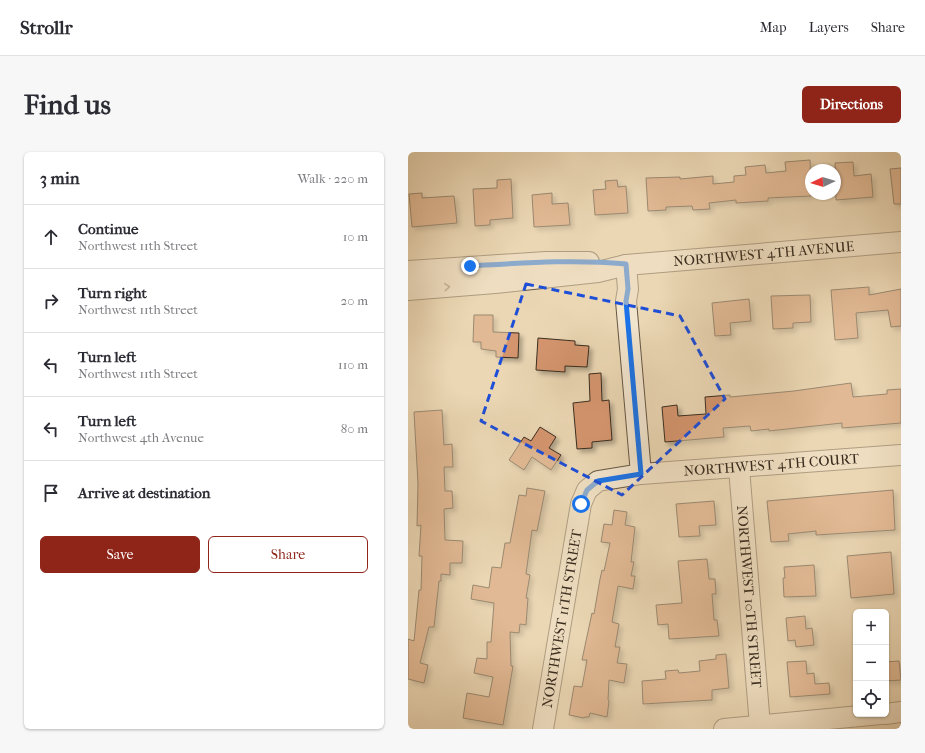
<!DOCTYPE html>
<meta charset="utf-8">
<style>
body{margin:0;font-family:"IM FELL French Canon",serif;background:#f7f7f7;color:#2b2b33}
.controls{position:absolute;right:12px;bottom:12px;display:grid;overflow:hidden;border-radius:6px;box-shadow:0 1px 3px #0004}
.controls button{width:36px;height:36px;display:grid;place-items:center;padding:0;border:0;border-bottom:1px solid #e1e1e2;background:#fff;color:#2b2b33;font:20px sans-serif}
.compass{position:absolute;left:397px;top:12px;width:36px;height:36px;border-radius:50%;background:#fff;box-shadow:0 1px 3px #0004;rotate:266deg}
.stop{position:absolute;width:12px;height:12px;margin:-9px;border:3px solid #1a73e8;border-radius:50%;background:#fff}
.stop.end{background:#1a73e8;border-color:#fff;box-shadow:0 1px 4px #0008}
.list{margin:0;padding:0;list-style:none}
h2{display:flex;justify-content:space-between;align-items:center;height:52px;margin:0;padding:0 16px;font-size:17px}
h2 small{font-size:13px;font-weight:400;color:#7c7c81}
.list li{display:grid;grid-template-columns:26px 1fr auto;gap:12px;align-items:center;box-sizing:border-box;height:64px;padding:0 16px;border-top:1px solid #e1e1e2}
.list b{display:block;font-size:15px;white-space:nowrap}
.list p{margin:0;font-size:13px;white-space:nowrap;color:#7c7c81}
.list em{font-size:13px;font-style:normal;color:#7c7c81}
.actions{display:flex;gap:8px;padding:12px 16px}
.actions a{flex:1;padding:9px 0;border:1px solid #8f2418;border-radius:6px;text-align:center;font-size:14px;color:#8f2418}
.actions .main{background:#8f2418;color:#fff}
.icon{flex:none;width:22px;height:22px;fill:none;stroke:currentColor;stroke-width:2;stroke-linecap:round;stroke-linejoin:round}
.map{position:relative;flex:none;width:493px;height:577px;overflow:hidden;border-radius:6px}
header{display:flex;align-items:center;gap:24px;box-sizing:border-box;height:56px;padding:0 20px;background:#fff;border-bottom:1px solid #e1e1e2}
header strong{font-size:19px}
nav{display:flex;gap:22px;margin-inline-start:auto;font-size:14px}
.intro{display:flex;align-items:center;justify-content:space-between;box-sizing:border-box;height:96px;padding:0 24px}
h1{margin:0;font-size:28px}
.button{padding:10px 18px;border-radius:6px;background:#8f2418;color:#fff;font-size:14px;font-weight:700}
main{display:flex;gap:24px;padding:0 24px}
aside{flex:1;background:#fff;border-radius:6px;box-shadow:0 1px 3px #0004}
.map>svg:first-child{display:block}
.building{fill:#d4956e;stroke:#3a2d20;filter:url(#shadow)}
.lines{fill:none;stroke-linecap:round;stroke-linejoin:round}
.minor-casing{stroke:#665845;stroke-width:22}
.minor{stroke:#f2e5ce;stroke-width:20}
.oneway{stroke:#968977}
.route{stroke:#1a73e8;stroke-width:5}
.marked{fill:none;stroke:#1d4ed8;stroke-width:3;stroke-dasharray:8 5;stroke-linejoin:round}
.labels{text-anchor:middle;stroke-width:4;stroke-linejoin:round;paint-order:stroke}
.street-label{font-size:14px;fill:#3a2d20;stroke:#f2e5ce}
</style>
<header>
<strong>Strollr</strong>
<nav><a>Map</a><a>Layers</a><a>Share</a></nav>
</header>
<div class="intro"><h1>Find us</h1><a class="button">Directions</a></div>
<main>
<aside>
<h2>3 min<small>Walk · 220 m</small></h2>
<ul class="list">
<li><svg class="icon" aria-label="ahead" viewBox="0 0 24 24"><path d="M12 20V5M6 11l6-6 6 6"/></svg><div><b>Continue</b><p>Northwest 11th Street</p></div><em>10 m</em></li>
<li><svg class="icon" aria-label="right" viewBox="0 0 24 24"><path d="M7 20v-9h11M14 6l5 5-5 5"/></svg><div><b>Turn right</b><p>Northwest 11th Street</p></div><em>20 m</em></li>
<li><svg class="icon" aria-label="left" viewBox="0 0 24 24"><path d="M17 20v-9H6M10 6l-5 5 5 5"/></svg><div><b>Turn left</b><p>Northwest 11th Street</p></div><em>110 m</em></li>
<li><svg class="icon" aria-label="left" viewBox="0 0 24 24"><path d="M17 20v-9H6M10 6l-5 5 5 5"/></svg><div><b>Turn left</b><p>Northwest 4th Avenue</p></div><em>80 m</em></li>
<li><svg class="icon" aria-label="arrive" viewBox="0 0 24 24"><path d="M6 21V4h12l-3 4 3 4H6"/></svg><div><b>Arrive at destination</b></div></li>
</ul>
<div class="actions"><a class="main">Save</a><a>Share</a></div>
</aside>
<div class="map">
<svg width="493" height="577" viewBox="0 0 493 577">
<defs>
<filter id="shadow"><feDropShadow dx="3.5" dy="3.5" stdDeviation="2" flood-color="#0004"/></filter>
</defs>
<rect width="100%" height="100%" fill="#ebd7b4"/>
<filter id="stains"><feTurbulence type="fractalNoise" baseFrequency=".005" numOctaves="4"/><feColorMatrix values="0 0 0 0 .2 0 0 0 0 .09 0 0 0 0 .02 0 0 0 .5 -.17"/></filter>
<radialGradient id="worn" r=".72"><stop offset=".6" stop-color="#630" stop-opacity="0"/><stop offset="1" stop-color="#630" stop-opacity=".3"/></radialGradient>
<path class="building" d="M402,8L403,44L360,46V49L328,51V48L301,51L302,57L285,58L284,54L258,55V58L240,59L238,26L272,25V27L305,24V32L326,30V24L338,23L337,15L357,13L358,21L378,19L377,10Z
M445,10L446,24L463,22L465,45L428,48L427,11Z
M493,16V52H486L482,17Z
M103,27L105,66L82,68V73L67,74L65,37L89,36V28Z
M209,28L210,35L218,34L220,61L187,63L185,38L198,37L197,29Z
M14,41V46L46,44L49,71L4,75L1,42Z
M144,41V52L160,51L162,73L126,75L124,43Z
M461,135V143L493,137V174L483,175L480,158L448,161L450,186L427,188L423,138Z
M402,143L403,170L385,171V176L365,177L363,144Z
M341,147L343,169L322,171L323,183L307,184L304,151Z
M66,163H85V180L111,181L110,206L88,205V199L73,197V190H65Z
M130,186L167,189V193L181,194L179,215L157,214V220L128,218Z
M193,221L194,249L201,248L204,288L184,290V296L169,297L165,251L182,249L181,222Z
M443,231L445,245L479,242V238L493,237V271L434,276V271L361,279V277L343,279L342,274L315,276L316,285L257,290L254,255L269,253L270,264L298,262L297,245L322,243V245L386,239Z
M34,258L36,293L44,292L45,315H36L37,339H44L45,356L36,357L37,388L55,389L54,411H42V423L33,422V429H31L26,475H21L12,511L20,513L16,531L0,527V487L6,489L11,438H13L14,404H11L13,373L9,374L10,332L6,260Z
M132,275L148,285L141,296L153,303L143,318L124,305L116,318L101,308L116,285L123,289Z
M119,336L137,339L129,379L124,378L118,422L122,423L118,446H120L118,473L112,472L111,481L102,480L103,514H105L95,573L55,566L59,541L81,545L85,525L66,521L69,506L79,507V490H83L86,451L63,447L65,433L81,436L84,415L93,416L97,391H102L111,343L118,344Z
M485,338L487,378L408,383V379L380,382L381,389L363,390L359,349Z
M306,349L308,373L291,374L292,384L271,385L268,352Z
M206,358L219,360L217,373L227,375L223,410H226L223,424H227L225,437L210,434L204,470L211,472L207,495H212L209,511L219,512L216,531L201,528L200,548L201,549L199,565L182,561L181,565H177L176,566L161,563L166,534L174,535L179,508H174L178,489L184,461L186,462L192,427L194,418L196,419L202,391L193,390L196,372L204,373Z
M483,400L486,442L443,446L439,404Z
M299,407L301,427H307L308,442H304L306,468H309L311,484L261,487L260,472L250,473L248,453L274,451L270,409Z
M406,413L408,444L376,445L375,426H377L376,415Z
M397,464L398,477L404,476L406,493L388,495L387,488L380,489L378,466Z
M318,502L321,536L304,538V548L235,552L234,529L258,527L257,519L270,518L271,521L292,519L291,509L308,507V503Z
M398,509L399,522L406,521L407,532L421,531L422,542L382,545L379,510Z
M491,509L493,528L478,529V510Z"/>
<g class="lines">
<g class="minor-casing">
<g id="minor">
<path d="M218,113L220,137L218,149L233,322"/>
<path d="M0,119L138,110H181"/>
<path id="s1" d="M0,138L87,131L190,120L218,113L493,90"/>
<path id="s2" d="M331,316L352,574"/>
<path d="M478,562L493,560"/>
<path id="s3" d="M135,577L173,352L179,338L190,329L233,322L493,303"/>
<path d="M316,577L473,562"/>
</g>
</g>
<use href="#minor" class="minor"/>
</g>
<defs><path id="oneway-chevron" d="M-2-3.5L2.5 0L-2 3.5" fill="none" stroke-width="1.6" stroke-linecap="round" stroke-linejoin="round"/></defs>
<use class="oneway" href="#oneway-chevron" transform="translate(39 135) rotate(-5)"/>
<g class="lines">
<path class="route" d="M62,114C114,111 166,107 218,112L220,137L218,149L233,322L190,329L179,338L173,352"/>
</g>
<path d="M0 0H493V577H0ZM118,132L272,164L317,247L214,343L73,269Z" fill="#ebd7b4" fill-opacity=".55" fill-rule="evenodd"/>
<path class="marked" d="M118,132L272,164L317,247L214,343L73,269Z"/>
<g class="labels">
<g class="street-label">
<text dy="5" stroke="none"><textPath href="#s1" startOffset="358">NORTHWEST 4TH AVENUE</textPath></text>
<text dy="5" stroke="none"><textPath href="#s3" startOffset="432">NORTHWEST 4TH COURT</textPath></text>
<text dy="5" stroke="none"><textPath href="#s2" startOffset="129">NORTHWEST 10TH STREET</textPath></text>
<text dy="5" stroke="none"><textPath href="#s3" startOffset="112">NORTHWEST 11TH STREET</textPath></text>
</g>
</g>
<rect width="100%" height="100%" filter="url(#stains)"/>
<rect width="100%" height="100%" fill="url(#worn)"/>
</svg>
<div class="controls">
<button>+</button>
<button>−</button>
<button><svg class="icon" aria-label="locate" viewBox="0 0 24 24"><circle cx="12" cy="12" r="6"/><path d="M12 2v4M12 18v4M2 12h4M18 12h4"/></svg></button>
</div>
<svg class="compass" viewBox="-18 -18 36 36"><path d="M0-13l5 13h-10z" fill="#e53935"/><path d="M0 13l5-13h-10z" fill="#7c7c81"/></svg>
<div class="stop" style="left:173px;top:352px"></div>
<div class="stop end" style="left:62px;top:114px"></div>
</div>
</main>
